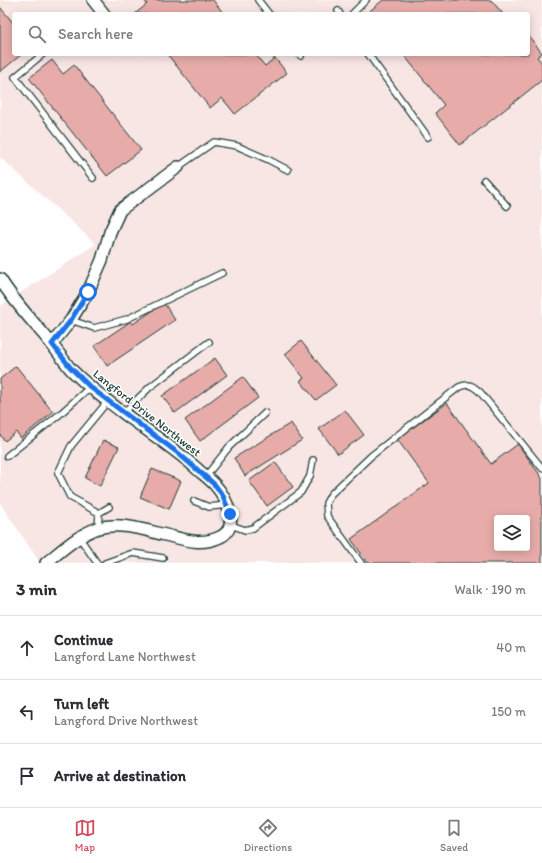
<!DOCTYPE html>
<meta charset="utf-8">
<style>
body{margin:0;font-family:Itim,sans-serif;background:#f7f7f7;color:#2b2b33}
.controls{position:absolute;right:12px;bottom:12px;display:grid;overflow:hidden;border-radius:4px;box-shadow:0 2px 10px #0003}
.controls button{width:36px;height:36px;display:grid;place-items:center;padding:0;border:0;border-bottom:1px solid #e1e1e2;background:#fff;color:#2b2b33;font:20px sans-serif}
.stop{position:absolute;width:12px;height:12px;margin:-9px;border:3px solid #1a73e8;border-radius:50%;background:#fff}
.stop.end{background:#1a73e8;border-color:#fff;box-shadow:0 1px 4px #0008}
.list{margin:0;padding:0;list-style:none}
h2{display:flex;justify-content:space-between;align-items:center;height:52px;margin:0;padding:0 16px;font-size:17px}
h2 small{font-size:13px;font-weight:400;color:#7c7c81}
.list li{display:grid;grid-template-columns:26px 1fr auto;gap:12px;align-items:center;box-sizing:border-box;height:64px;padding:0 16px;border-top:1px solid #e1e1e2}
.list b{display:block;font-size:15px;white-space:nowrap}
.list p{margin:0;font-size:13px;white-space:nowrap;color:#7c7c81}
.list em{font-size:13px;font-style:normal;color:#7c7c81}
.icon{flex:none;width:22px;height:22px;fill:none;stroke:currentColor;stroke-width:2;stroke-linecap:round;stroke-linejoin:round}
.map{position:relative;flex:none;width:542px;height:563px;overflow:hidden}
.search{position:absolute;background:#fff;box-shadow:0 2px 10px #0003;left:12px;right:12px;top:12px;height:44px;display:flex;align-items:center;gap:10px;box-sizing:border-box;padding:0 14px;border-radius:4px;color:#7c7c81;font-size:15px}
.sheet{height:244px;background:#fff}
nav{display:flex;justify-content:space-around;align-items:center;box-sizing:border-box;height:56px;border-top:1px solid #e1e1e2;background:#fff;font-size:11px;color:#7c7c81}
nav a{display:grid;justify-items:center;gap:2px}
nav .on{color:#d1495b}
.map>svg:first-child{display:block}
.built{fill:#f8e6e5;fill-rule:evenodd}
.building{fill:#e7aca9;stroke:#1f3d34;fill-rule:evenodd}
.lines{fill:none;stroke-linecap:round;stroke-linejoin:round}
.lane-casing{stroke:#1f3d34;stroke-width:8}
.street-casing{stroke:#1f3d34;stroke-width:14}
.lane{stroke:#fff;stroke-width:5.5}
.street{stroke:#fff;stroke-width:11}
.route{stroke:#1a73e8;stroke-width:5}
.labels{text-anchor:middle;stroke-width:3;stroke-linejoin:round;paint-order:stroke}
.street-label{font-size:12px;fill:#1f3d34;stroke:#fff}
</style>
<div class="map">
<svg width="542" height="563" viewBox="0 0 542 563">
<rect width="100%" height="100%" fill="#fff"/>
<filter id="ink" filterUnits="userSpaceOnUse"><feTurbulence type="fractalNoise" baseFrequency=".025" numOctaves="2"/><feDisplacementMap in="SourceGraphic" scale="8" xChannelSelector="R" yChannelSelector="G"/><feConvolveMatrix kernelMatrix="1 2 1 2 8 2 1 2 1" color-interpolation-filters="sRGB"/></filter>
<g filter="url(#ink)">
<path class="built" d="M0,0H542V563H40L0,503V306L96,244L0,157ZM14,14H528V54H14ZM497,518H527V548H497Z"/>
<path class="building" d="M144,0H213L224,14H135L147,4Z
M383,0H491L503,14H366Z
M0,7L14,24V54H22L0,72Z
M528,35L542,53L537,57L542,63V80L460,145L435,113L444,105L403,54H528Z
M167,54H255L265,66L275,58L287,73L235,114L222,98L210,108Z
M52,60L63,74L74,65L141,150L107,176L29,78Z
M164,303L175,320L107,366L94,346L131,321L133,324Z
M301,341L336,385L316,400L300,381L304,378L285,354Z
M215,358L227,375L175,413L162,396Z
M16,366L53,412L21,438L16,432L5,441L0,435V379Z
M243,377L258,398L200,441L185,420Z
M447,403L491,464L518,444L542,478V563H368L351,539L429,483L397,439ZM497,518H527V548H497Z
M345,410L364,435L338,454L319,429Z
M291,423L302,440L245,476L234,458Z
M103,440L119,447L100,486L85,478Z
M275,462L293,487L267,506L249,481Z
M152,469L181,481L169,509L140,497Z"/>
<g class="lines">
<g class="lane-casing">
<path id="lane" d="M258,0L269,14
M338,11L340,14
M352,14L366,0
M43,54L15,77L93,178
M299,54L301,56
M368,54L428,137
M178,167L214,142L237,146L269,160L288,170
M484,180L507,206
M71,320L94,328L127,319L222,273
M123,413L150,387L209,342
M7,456L60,414L90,387
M206,476L229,447L265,413
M194,501L209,507L227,505
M99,513L70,497L58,473L71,446L108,401
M231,525L245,530L253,528L301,492L310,476L313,460
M98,528L99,513L109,507
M79,537L97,563
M105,563L133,553L163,558
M361,563L327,516L326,503L331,494L371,456L459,387C469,383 472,385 480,392L542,468"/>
</g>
<g class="street-casing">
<path id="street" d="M93,0L104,14
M0,279C11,297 25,313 39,329C50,341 59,354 69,367C84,384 104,398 122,412C146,430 172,447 195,467C201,473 209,478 215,485C226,497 241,528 220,537C199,547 181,538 161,534C142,529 118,522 98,528C78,535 62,550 46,563
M52,344L71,320L88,292L102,260L110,232L120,210L178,167"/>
</g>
<use href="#lane" class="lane"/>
<use href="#street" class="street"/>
</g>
</g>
<g class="lines" filter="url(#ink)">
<path class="route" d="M88,292L71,320L52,344L70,367L90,387L123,412L178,453L215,485L223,496L230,514"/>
</g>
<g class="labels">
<g class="street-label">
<text transform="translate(147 413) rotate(38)" y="4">Langford Drive Northwest</text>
</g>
</g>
</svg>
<div class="controls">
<button><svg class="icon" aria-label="layers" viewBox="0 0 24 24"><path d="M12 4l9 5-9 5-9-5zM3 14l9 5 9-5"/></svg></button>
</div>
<div class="stop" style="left:88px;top:292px"></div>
<div class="stop end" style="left:230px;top:514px"></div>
<div class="search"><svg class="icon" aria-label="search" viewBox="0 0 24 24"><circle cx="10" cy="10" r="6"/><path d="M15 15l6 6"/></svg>Search here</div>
</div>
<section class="sheet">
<h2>3 min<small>Walk · 190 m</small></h2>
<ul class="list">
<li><svg class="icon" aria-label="ahead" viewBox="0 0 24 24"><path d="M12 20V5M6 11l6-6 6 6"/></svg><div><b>Continue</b><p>Langford Lane Northwest</p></div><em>40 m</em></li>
<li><svg class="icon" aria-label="left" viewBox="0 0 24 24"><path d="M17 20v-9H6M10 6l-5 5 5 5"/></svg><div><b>Turn left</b><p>Langford Drive Northwest</p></div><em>150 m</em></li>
<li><svg class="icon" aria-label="arrive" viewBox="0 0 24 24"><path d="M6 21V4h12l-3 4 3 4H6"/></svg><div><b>Arrive at destination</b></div></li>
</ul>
</section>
<nav>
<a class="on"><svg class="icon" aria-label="map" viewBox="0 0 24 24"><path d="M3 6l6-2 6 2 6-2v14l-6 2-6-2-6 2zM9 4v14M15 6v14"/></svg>Map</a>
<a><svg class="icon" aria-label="directions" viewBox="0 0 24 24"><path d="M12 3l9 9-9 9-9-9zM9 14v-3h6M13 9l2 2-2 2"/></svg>Directions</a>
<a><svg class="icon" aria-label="saved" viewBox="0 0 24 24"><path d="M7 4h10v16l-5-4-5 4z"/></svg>Saved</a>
</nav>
